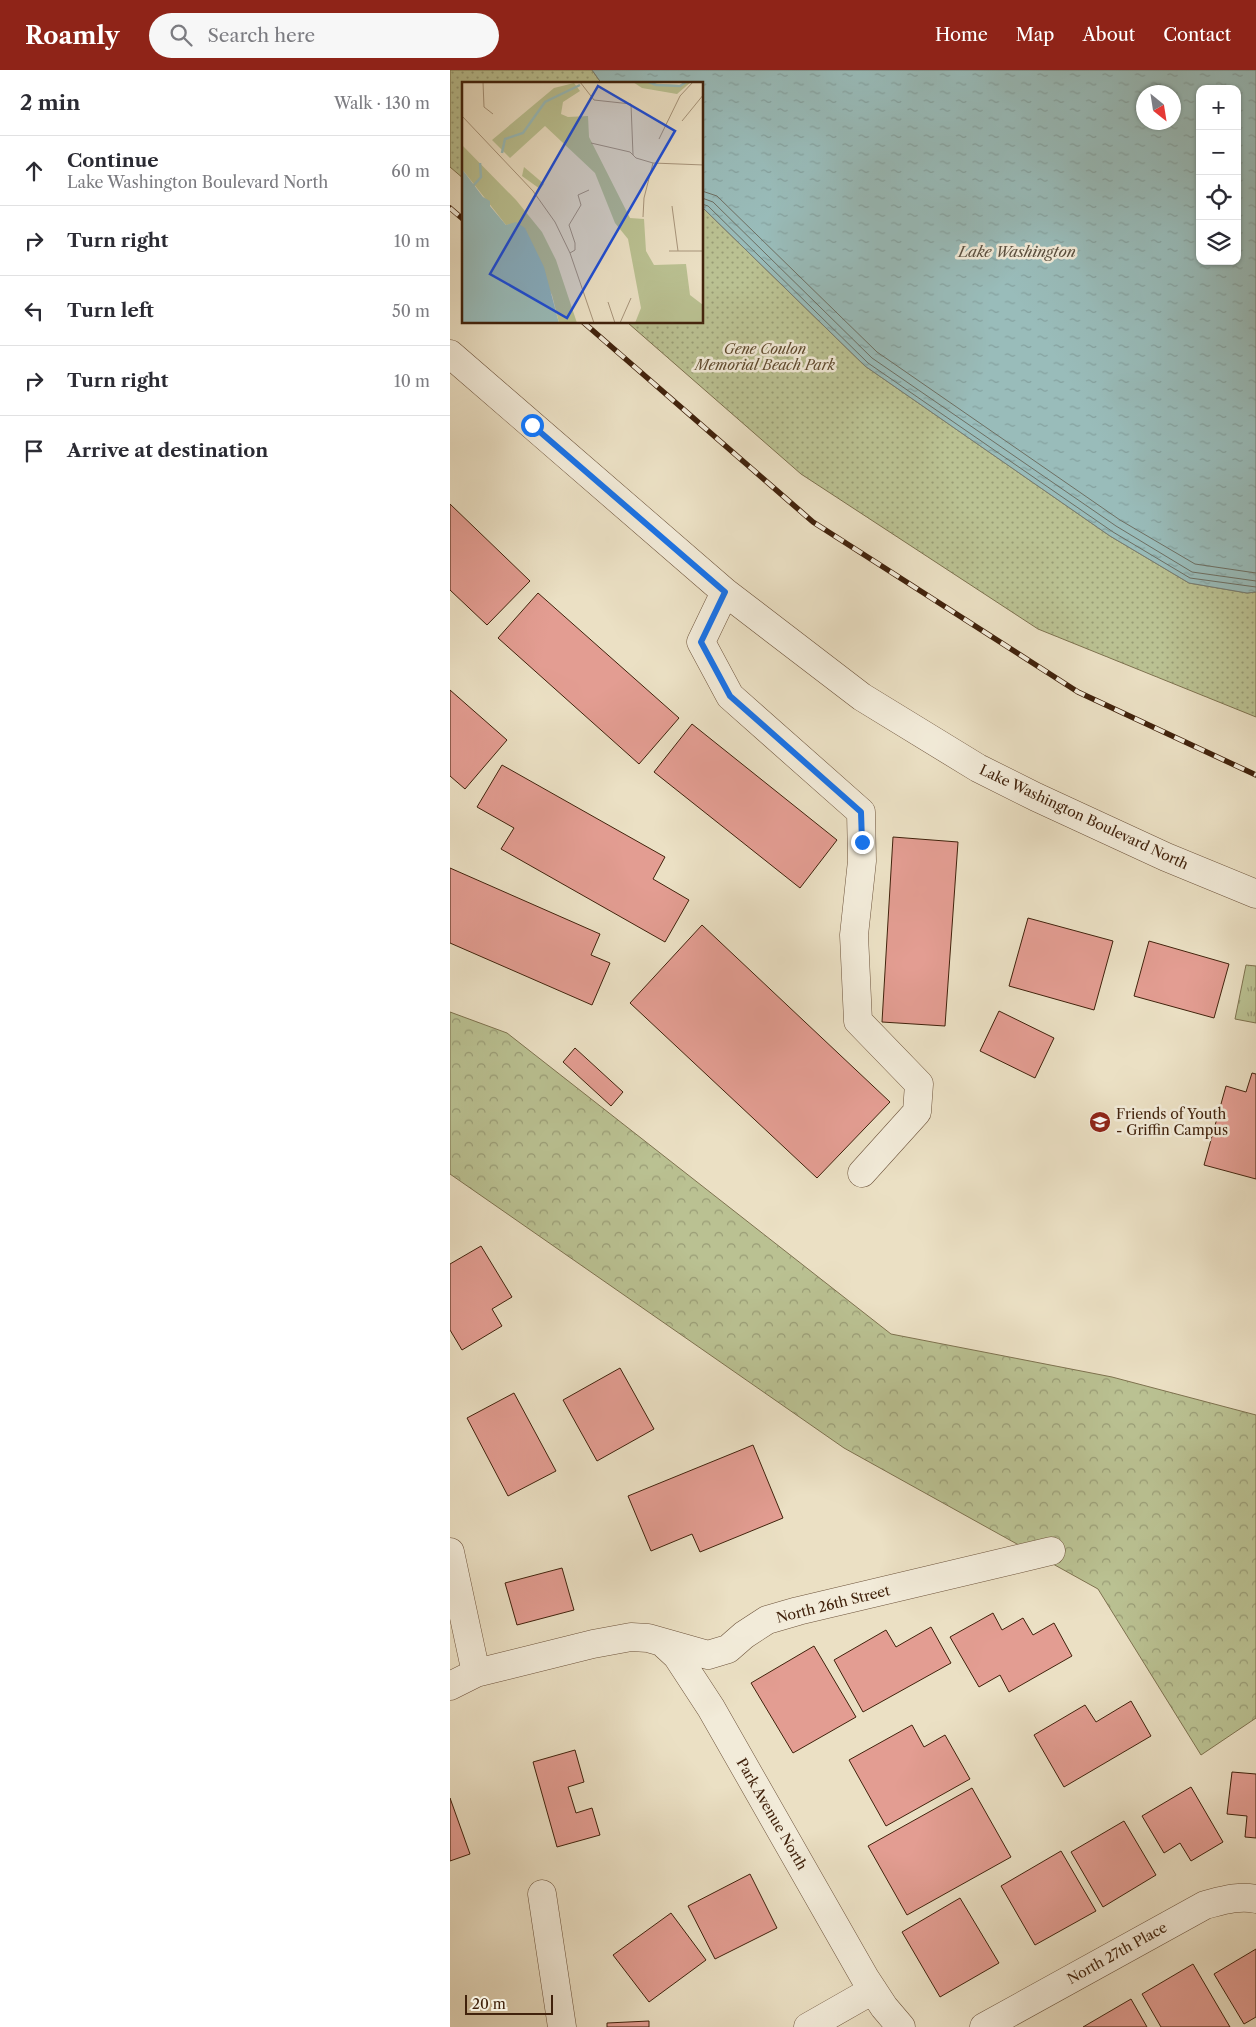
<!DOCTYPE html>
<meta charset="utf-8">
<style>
body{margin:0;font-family:"Libre Caslon Text",serif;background:#f7f7f7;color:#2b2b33}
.controls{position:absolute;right:15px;top:15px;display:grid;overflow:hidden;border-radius:10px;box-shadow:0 1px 4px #0004}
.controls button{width:45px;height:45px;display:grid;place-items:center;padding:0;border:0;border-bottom:1px solid #e1e1e2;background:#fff;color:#2b2b33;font:25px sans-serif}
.compass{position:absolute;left:686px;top:15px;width:45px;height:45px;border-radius:50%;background:#fff;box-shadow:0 1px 4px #0004;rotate:150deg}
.scale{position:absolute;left:15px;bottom:12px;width:88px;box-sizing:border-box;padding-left:5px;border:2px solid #41220c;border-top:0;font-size:14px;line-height:18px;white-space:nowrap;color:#41220c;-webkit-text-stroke:4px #f2ebd9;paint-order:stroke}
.stop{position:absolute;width:15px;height:15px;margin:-11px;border:4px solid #1a73e8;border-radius:50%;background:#fff}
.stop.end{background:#1a73e8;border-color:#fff;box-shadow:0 1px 5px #0008}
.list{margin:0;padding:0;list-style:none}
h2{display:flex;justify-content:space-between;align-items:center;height:65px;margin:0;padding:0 20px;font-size:21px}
h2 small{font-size:16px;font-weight:400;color:#7c7c81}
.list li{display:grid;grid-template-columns:32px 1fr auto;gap:15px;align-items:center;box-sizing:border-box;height:70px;padding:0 20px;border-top:1px solid #e1e1e2}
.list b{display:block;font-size:19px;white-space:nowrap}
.list p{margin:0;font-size:16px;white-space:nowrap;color:#7c7c81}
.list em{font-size:16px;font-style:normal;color:#7c7c81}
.icon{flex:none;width:28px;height:28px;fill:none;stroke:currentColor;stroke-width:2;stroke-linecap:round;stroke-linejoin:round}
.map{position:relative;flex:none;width:806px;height:1957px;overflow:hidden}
header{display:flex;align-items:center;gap:30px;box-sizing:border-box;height:70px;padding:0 25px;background:#8f2418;color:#fff}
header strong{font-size:24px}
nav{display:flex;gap:28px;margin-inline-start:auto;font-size:18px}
.search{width:350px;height:45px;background:#f7f7f7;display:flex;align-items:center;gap:12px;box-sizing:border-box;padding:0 18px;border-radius:28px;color:#7c7c81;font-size:19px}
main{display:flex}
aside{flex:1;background:#fff}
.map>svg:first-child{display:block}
.grass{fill:url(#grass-tufts);stroke:#7e724f}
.forest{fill:url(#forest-crowns);stroke:#7e724f}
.park{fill:url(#park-dots);stroke:#7e724f}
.water{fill:url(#water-ripples);stroke:#767e74;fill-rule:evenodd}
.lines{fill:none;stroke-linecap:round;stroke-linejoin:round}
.shore{stroke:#6d6f63;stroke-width:1}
.building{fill:#e39d92;stroke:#41220c}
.minor-casing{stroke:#6c523a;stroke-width:29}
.minor{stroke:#f2ebd9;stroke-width:28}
.rail-casing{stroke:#41220c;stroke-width:5.5}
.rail{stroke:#f2ebd9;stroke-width:4;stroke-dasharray:11;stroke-linecap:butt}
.route{stroke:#1a73e8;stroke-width:6}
.labels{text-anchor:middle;stroke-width:5;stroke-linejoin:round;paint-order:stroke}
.park-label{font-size:14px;font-style:italic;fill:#5f4a2e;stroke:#f2ebd9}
.street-label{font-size:14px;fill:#41220c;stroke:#f2ebd9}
.poi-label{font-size:14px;fill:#41220c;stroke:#f2ebd9;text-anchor:start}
.water-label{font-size:15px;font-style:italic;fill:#5b5040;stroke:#f2ebd9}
.inset-river{fill:none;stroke:#99bcba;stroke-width:2.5}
.inset-road{fill:none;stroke:#a7947a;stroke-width:1}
.view{fill:#1d4ed8;fill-opacity:0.15;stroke:#1d4ed8;stroke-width:2.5}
.inset-edge{fill:none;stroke:#41220c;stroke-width:2.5}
</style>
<header>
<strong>Roamly</strong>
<div class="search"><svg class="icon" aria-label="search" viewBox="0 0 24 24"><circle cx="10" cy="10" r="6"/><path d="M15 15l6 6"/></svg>Search here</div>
<nav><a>Home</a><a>Map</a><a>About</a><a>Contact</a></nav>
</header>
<main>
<aside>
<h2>2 min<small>Walk · 130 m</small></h2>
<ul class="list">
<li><svg class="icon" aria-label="ahead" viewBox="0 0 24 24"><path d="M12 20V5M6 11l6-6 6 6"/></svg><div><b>Continue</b><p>Lake Washington Boulevard North</p></div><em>60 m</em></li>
<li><svg class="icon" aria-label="right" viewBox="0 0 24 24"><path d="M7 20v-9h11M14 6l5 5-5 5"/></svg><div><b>Turn right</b></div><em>10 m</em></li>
<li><svg class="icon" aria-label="left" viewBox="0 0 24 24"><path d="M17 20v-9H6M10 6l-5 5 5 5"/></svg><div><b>Turn left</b></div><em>50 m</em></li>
<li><svg class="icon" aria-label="right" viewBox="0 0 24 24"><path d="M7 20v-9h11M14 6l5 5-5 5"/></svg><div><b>Turn right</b></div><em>10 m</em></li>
<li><svg class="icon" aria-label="arrive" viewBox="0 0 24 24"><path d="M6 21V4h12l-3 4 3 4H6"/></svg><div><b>Arrive at destination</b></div></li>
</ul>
</aside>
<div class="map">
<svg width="806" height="1957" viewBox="0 0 806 1957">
<defs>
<pattern id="grass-tufts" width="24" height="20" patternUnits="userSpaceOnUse" patternTransform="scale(1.25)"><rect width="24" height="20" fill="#bac192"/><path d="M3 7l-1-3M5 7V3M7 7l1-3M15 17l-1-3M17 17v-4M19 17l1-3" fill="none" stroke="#999c76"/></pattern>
<pattern id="forest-crowns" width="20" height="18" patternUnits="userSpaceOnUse" patternTransform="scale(1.25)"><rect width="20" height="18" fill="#bac192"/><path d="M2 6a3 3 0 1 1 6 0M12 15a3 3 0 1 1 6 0" fill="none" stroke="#999c76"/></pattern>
<pattern id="park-dots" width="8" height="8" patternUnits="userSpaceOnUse" patternTransform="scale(1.25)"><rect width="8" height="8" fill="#bac192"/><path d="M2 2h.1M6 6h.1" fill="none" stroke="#999c76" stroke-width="1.8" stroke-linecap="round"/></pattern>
<pattern id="water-ripples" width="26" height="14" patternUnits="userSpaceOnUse" patternTransform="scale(1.25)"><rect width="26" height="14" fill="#99bcba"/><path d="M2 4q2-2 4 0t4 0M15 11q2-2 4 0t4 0" fill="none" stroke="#85a19f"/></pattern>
</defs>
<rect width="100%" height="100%" fill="#ebe0c4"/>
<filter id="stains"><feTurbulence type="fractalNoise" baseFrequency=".004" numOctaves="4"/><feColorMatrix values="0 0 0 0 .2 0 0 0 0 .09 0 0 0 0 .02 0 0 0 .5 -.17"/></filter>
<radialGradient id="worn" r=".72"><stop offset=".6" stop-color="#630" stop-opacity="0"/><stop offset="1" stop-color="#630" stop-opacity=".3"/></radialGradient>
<path class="grass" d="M796,895L806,896V953L785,949Z"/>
<path class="forest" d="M0,942L57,963L441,1264L662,1307L806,1345V1648L751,1685L648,1519L394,1378L0,1104Z"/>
<path class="park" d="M0,0H142L152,14H14V109L0,97Z
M253,138L415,296L660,466L739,513L797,523L806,522V647L588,559L351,404L178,253L252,252Z"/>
<path class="water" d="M142,0H806V522L797,523L739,513L660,466L415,296L253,138L252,14H152ZM750,19H787V191H750ZM694,22H724V52H694Z"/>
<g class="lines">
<path class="shore" d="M252,121L267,126L427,282L670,450L745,494L806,503
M252,128L263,132L422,288L666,456L742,502L806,511
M252,134L258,136L418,293L663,462L740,508L806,517"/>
</g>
<path class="building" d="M0,434L80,511L37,555L0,520Z
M88,523L229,648L189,694L48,568Z
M0,620L57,670L15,719L0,706Z
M242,654L387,770L350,818L204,702Z
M52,695L215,787L203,809L239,830L215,872L51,779L64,758L27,737Z
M443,767L508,772L495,956L432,952Z
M0,798L150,864L141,885L160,893L142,935L0,873Z
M578,848L663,871L644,940L559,916Z
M252,855L440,1032L367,1108L180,933Z
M699,871L779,894L764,948L684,926Z
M549,941L604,968L585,1008L530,981Z
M125,978L173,1022L161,1036L113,992Z
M802,1003L806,1004V1109L754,1095L776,1016L796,1022Z
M31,1176L62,1227L42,1239L52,1256L12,1280L0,1260V1194Z
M170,1298L204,1359L147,1391L113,1330Z
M64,1323L106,1401L58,1426L17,1348Z
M303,1375L333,1448L250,1482L242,1464L201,1481L178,1426Z
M112,1498L124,1540L67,1555L55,1513Z
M543,1543L552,1560L573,1548L583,1565L604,1553L622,1586L559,1622L550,1605L529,1617L500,1567Z
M481,1557L501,1593L413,1642L384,1590L436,1560L446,1577Z
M364,1576L406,1647L343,1683L301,1613Z
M681,1631L701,1666L614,1717L584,1665L635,1635L646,1652Z
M462,1655L474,1677L495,1665L520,1709L436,1756L399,1690Z
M125,1680L134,1712L118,1717L126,1743L142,1738L150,1765L107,1777L83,1692Z
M782,1702L806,1704V1768L795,1767L797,1746L777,1744Z
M741,1717L773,1772L741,1791L730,1773L714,1783L692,1746Z
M522,1718L561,1787L457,1845L418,1776Z
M0,1728L20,1784L0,1791Z
M674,1751L706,1805L653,1837L621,1782Z
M611,1781L646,1841L585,1875L551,1816Z
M300,1804L327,1858L265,1889L238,1836Z
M510,1828L549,1893L490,1927L452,1862Z
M221,1843L256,1890L199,1932L163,1885Z
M806,1879V1947L794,1954L764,1904Z
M743,1894L780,1957H711L692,1924Z
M681,1929L697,1957H633Z
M199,1951V1957H157V1953Z"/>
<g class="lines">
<g class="minor-casing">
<path id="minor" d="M0,284L275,522L412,627L528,698L586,727L716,787L806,824
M275,522L251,572L280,626L411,742L412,791L404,865L408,951L469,1014L467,1042L412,1103
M0,1482L26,1603
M214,1574L227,1586L261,1638L415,1908L434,1937L451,1957
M0,1616L26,1603L143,1574L181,1567L198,1568L258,1585L278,1579L294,1565L317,1550L348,1541L601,1481
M92,1824L112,1957
M358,1957L423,1920
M534,1957L755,1835C771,1831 789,1825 806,1829"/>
</g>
<use href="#minor" class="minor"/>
<g class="rail-casing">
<path id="rail" d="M0,138L14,150
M133,252L363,452L628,622L806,705"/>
</g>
<use href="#rail" class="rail"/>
</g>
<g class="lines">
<path class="route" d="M82,355L275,522L251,572L280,626L411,742L412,772"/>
</g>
<defs>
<g id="school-disc" transform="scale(1.125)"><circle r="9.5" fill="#8f2418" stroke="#f2ebd9"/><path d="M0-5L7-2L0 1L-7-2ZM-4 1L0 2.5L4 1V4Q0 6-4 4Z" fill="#fff"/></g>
</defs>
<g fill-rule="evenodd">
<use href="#school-disc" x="650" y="1052"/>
</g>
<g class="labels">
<g class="park-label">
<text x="315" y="284">Gene Coulon<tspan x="315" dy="16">Memorial Beach Park</tspan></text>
</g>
<g class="street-label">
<text transform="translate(634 747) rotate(25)" y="5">Lake Washington Boulevard North</text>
<text transform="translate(383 1534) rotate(-14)" y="5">North 26th Street</text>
<text transform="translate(322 1744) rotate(60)" y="5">Park Avenue North</text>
<text transform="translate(667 1883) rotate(-29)" y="5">North 27th Place</text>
</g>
<g class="poi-label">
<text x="666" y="1049">Friends of Youth<tspan x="666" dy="16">- Griffin Campus</tspan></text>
</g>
<g class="water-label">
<text x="567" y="187">Lake Washington</text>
</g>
</g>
<g transform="translate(12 12)">
<rect width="241" height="241" fill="#ebe0c4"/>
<path d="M62,85L82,102L78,107L60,94Z" fill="#bac192"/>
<path d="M171,0L217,3L229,0L215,12L180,6ZM112,1L118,9L101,20L99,32L106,35L126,34L127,55L168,136L182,137L184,169L192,183L224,182L228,213L241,223V241H173L179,226L166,157L153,141L133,91L83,44L48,76L30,58L92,6Z" fill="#bac192"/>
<path d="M0,63L54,118L80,150L94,178L115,241H97L90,213L52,142L44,143L0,87Z" fill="#bac192"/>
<path d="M0,87L21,115L28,119V124L44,143L54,140L63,146L82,185L97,241H0Z" fill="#99bcba"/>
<path class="inset-river" d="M187,0L194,3L218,4L224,0M40,71L43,57L61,51L83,20L118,3M11,104L19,95L18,81"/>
<path class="inset-road" d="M21,0L22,25L31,32M118,0L132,18L169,22L171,73M0,34L71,109L93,140L108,171L132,241M220,39L242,12M197,57L218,14L231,0M129,61L168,70L174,76L191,81L242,83M210,124L216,169M181,135L182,116L191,81M207,169H242M108,171L113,168V161L107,143L119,123L116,113L127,108M146,220L153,241M158,241L169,216"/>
<path class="view" d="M136,4L213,49L105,236L28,192Z"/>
<rect width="241" height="241" class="inset-edge"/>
</g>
<rect width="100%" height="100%" filter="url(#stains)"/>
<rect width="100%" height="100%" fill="url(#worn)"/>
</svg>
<div class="controls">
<button>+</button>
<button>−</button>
<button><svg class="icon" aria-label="locate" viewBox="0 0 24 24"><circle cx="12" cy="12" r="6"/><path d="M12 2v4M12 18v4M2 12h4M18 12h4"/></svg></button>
<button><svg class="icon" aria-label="layers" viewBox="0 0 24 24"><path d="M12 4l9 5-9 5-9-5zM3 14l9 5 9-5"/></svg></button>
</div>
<svg class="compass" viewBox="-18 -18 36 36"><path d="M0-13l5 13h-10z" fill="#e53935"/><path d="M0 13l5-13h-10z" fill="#7c7c81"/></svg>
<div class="scale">20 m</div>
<div class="stop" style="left:82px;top:355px"></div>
<div class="stop end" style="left:412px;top:772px"></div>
</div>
</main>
